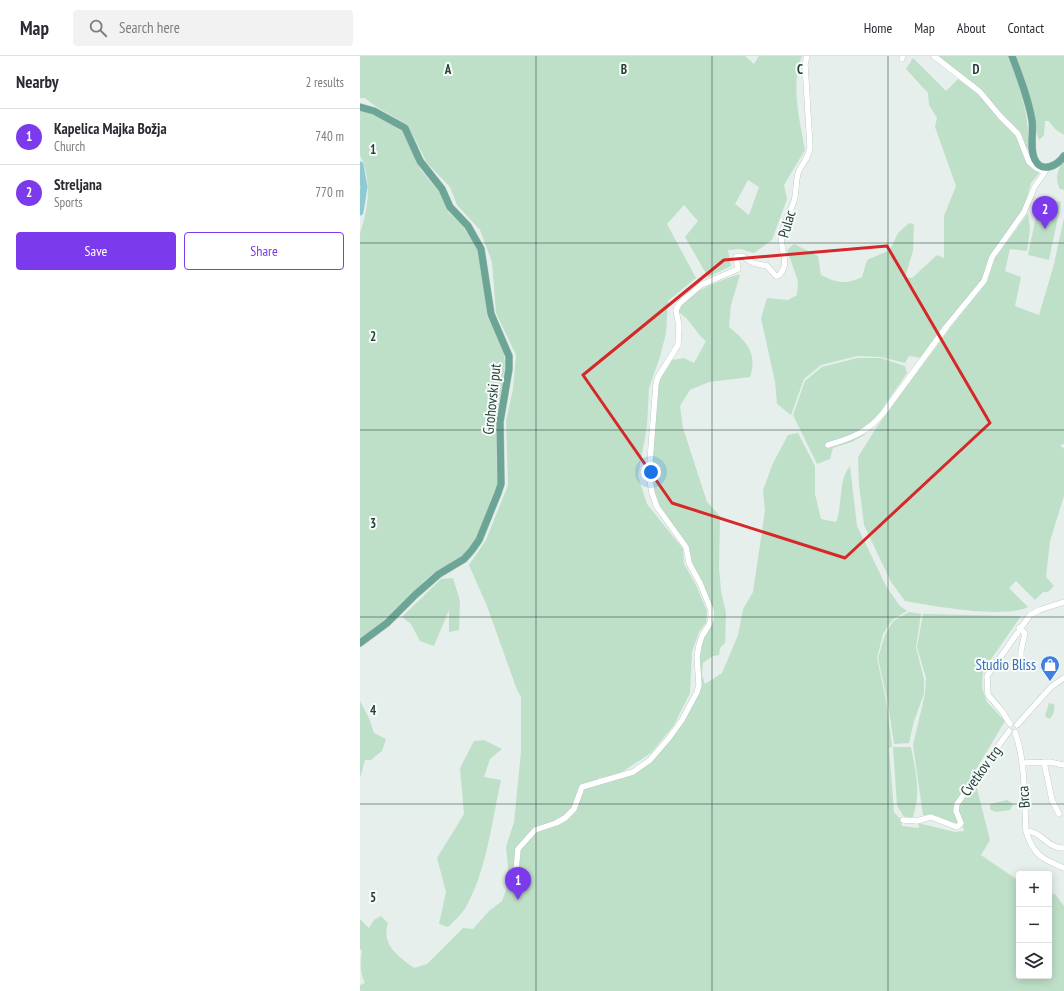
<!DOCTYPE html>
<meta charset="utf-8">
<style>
body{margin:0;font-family:"PT Sans Narrow",sans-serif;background:#f2f2f3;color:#2b2b33}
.controls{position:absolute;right:12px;bottom:12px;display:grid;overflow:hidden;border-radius:4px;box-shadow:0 2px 10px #0003}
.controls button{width:36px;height:36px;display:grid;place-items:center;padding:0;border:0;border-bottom:1px solid #e1e1e2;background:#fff;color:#2b2b33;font:20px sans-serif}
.you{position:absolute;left:291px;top:416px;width:14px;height:14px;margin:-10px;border:3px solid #fff;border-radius:50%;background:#1a73e8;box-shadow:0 0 0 6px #1a73e833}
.badge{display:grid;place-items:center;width:26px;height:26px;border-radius:50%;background:#7c3aed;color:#fff;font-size:13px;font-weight:700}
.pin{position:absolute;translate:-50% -33px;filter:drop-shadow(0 1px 2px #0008)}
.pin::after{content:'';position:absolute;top:21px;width:14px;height:12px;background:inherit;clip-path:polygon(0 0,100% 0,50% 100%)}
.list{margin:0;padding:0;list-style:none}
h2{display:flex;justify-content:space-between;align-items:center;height:52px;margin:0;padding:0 16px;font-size:17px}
h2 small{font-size:13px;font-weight:400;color:#7c7c81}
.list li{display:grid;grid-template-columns:26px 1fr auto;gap:12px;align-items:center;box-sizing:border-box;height:56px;padding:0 16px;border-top:1px solid #e1e1e2}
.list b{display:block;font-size:15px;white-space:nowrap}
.list p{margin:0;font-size:13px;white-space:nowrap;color:#7c7c81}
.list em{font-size:13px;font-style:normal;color:#7c7c81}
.actions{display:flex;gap:8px;padding:12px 16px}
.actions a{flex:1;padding:9px 0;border:1px solid #7c3aed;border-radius:4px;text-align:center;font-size:14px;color:#7c3aed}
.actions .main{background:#7c3aed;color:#fff}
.icon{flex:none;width:22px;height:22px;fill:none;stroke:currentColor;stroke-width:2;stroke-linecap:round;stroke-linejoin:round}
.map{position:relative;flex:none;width:704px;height:935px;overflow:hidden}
header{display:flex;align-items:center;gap:24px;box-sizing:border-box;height:56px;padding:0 20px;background:#fff;border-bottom:1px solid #e1e1e2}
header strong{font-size:19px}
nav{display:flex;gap:22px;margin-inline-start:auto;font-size:14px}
.search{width:280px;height:36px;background:#f2f2f3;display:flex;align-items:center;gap:10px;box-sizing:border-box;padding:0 14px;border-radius:4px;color:#7c7c81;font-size:15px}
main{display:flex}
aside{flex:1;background:#fff}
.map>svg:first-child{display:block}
.green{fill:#bfe0c8;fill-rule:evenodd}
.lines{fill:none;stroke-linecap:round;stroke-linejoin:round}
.river{stroke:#8ec9d4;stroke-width:7}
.minor-casing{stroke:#a8b8b2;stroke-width:6}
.major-casing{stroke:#c2cac8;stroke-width:8}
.minor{stroke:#fff;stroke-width:5.5}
.major{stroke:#6aa596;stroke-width:7}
.marked{fill:none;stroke:#d62828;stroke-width:3;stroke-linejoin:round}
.grid{fill:none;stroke:#24423a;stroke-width:1;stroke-opacity:0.55}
.labels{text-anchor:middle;stroke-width:4;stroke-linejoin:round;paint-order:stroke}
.street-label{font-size:15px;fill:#24423a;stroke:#f7fbf9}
.shop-label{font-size:15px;fill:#366cbe;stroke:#f7fbf9;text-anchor:end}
.grid-label{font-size:13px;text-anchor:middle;font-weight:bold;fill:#24423a;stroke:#f7fbf9;stroke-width:4;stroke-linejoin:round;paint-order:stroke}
</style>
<header>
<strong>Map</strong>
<div class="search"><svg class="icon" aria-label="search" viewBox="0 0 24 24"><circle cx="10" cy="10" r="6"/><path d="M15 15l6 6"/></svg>Search here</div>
<nav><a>Home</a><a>Map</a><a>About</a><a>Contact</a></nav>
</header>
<main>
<aside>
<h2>Nearby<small>2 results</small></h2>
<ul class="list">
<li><span class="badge">1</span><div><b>Kapelica Majka Božja</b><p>Church</p></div><em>740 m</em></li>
<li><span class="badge">2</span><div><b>Streljana</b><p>Sports</p></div><em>770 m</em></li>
</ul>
<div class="actions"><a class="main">Save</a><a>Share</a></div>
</aside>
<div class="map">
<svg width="704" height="935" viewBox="0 0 704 935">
<rect width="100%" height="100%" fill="#e6efeb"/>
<path class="green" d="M0,0H385L394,8L399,0H442C430,29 440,65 445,94L424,129L427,143L412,184L394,197L380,193L368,194L371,210L348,221L325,181L338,165L324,149L307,168L336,222L308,245L306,277L300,301L289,332L287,370L278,420L287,448L323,493L324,508L335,527L347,555L346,567L339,576L332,596L330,637L314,669L291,697L259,718L239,722L233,728L246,725L291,705L337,642L339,601L343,580L352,568L354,558L344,530L333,508L328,491L299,449L293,436L291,423L299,325L312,304L324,302L334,307L346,285C333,275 334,266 318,256C327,235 356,227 376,219H380L371,249L369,271C386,285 398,297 390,321L349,326L330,334L320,350L323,372L347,446L360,460L359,512L361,535L366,557L365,587L360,592L359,599L353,600L343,607L342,619L345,628L362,617L378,579L383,553L393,536L405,455L403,434L413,407L428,379L438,377L455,410V438L461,463L476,466C483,448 478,424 490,410L497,470L526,530L540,550L547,555L532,564L523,578L517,602L527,649L532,691L529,692L534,756L541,764L542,770L559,772L558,767L595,776L604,775L599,758V749L615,725L630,784L621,799L659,825V920H689V837L695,838L704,850V935H0V929L5,927C0,918 0,906 2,895L0,893V863L9,872L14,864L21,860L28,867C21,889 38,900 54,912L67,908L103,872L113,873L129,855L142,845L146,834L148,811L146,791L154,766L161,696V641L157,634L127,550L109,509L126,484L148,429L146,365L153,333L156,299L136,257L132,206L120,174L97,149L90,131L67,107L48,69L15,50L5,42H0ZM388,124L399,131L389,159L375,148Z
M576,0H648C660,30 669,60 669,92H666L636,51Z
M654,0H704V79L695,73L689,65H685L684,79L679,84Z
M553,2L586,35L598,23L619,38L657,81L667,108L680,116L671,127L663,154L622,224L562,302L549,300L545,307L521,301L497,300L461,309L444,323L431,359L417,348L415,326L401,262L407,242L428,244L437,239L438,225L427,194L434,188L458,200L461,219C477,227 486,229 502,221L507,204L530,194L538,177L549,167L554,168L553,195L545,221L552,222L577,199L584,202V160L596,130L575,71L577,62L569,49L568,37L546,13Z
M0,55L12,57L43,76L61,114L80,137L89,157L101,168L113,184L118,194L121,205L127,260L140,286L144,297L145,310L136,366L137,428L116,483L100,503L77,515L64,525L38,553L0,583V177C9,150 12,125 0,99C0,93 0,64 0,55Z
M704,103V134L700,133C694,122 698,114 704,103Z
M680,141L701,146L689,204L668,199Z
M668,157L670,173L667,195L650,193L645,215L661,221L655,250L679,259L694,208L704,162V388L700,389L704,393V440L690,485L686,521L694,530L688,536H683L675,544L656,525L649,532L668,551C645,563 572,550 545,545L531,526L504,469L499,429L498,401L518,369L590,272L627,226L635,202Z
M497,302H521L545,310L547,317L504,379L492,386L473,392L470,403L457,408L433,359L445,325L462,311Z
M93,522L100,545L99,574L89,576V554L74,590L60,585L51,568L42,561L81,523Z
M549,556L561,558L556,591L564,623V638L554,665L549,687L534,688L528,648L518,602L525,579L533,565Z
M563,558L661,560L623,615L622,631L627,646L645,665L596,747L599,766L596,769L572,760L563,759L553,689L565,638L566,622L557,591Z
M0,645L9,662L14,677L26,683L22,695L11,704H5L0,722Z
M689,647L694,648C695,654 694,659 689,663L685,660Z
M124,684L142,693L130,703L124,721L141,724C132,765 127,813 106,851C102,858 94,865 88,871L79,868L86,836L77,802L104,758L100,712L114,685Z
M533,691H551C556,717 561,735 553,761H544L537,750Z
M647,744L653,748L650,754L635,756L630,753V748Z"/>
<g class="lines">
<path class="river" d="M0,109L4,131L0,156"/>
<g class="minor-casing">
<path id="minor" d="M574,0L620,36L640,60L658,78L669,106L676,112L685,116V114
M542,3L543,0
M468,389C492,382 508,376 524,356L587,270L624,225L632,201L664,156L675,130L685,116
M659,572L665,577L661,595V607
M650,668L642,655L628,639L627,620L670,559L679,554L704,546
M657,669L691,631L704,622
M655,676C666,707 664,743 666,775C673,799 682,803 704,812
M684,706L692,744L699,758
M662,707L690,706L704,709
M543,764L557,765L571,761L597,771L601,767L596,755L597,748L649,675
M666,775C682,775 687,793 704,792
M155,826L158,793L175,774L196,767L205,762L214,753L222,731L273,716L290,704L309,682L322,664L337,636L339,629L337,601L339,589L342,580L349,569L351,563V554L340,527L329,507L326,491L297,451L292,437L289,418L296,328L298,321L318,289L319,270L316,254L319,248L341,229L378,213L376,201L382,200L393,207L407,210L416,220H418C432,207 419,196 422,180C423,168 430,157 434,145C437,136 435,124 439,115C444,104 448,104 450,91L445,8L447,0"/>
</g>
<g class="major-casing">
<path id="major" d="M652,0C660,21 668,42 672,64C674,76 669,93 675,104C682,118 698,109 704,100
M0,51L14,55L45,72L60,105L82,133L90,151L108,170L121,193L131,258L149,300V313L140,366L141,428L138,437L119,484L112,494L104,503L79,518L55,539L27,567L0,587"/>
</g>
<use href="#minor" class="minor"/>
<use href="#major" class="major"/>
</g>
<path class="marked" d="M527,190L630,367L485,502L312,447L223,319L364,204Z"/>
<path class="grid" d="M176,0V935M352,0V935M528,0V935M0,187H704M0,374H704M0,561H704M0,748H704"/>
<defs>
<g id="shop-pin" transform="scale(1)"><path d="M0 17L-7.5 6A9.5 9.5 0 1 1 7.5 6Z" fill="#3f7fe0" stroke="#f7fbf9"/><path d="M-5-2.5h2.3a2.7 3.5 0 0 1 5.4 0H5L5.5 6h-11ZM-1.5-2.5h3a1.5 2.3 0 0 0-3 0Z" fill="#fff"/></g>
</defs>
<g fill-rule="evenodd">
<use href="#shop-pin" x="690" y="609"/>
</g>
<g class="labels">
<g class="street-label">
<text transform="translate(427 168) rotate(-74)" y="5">Pulac</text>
<text transform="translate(132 343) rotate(-84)" y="5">Grohovski put</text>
<text transform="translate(621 715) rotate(-54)" y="5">Cvetkov trg</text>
<text transform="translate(664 741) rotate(-94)" y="5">Brca</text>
</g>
<g class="shop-label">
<text x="676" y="614">Studio Bliss</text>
</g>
</g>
<g class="grid-label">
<text x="88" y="18">A</text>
<text x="264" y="18">B</text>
<text x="440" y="18">C</text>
<text x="616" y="18">D</text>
<text x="13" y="98">1</text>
<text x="13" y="285">2</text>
<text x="13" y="472">3</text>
<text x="13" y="659">4</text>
<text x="13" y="846">5</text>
</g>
</svg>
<div class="controls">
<button>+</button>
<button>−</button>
<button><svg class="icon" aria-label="layers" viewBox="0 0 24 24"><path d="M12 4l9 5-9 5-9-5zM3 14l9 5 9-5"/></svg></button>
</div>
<div class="you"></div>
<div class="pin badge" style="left:158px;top:844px">1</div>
<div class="pin badge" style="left:685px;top:173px">2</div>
</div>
</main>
